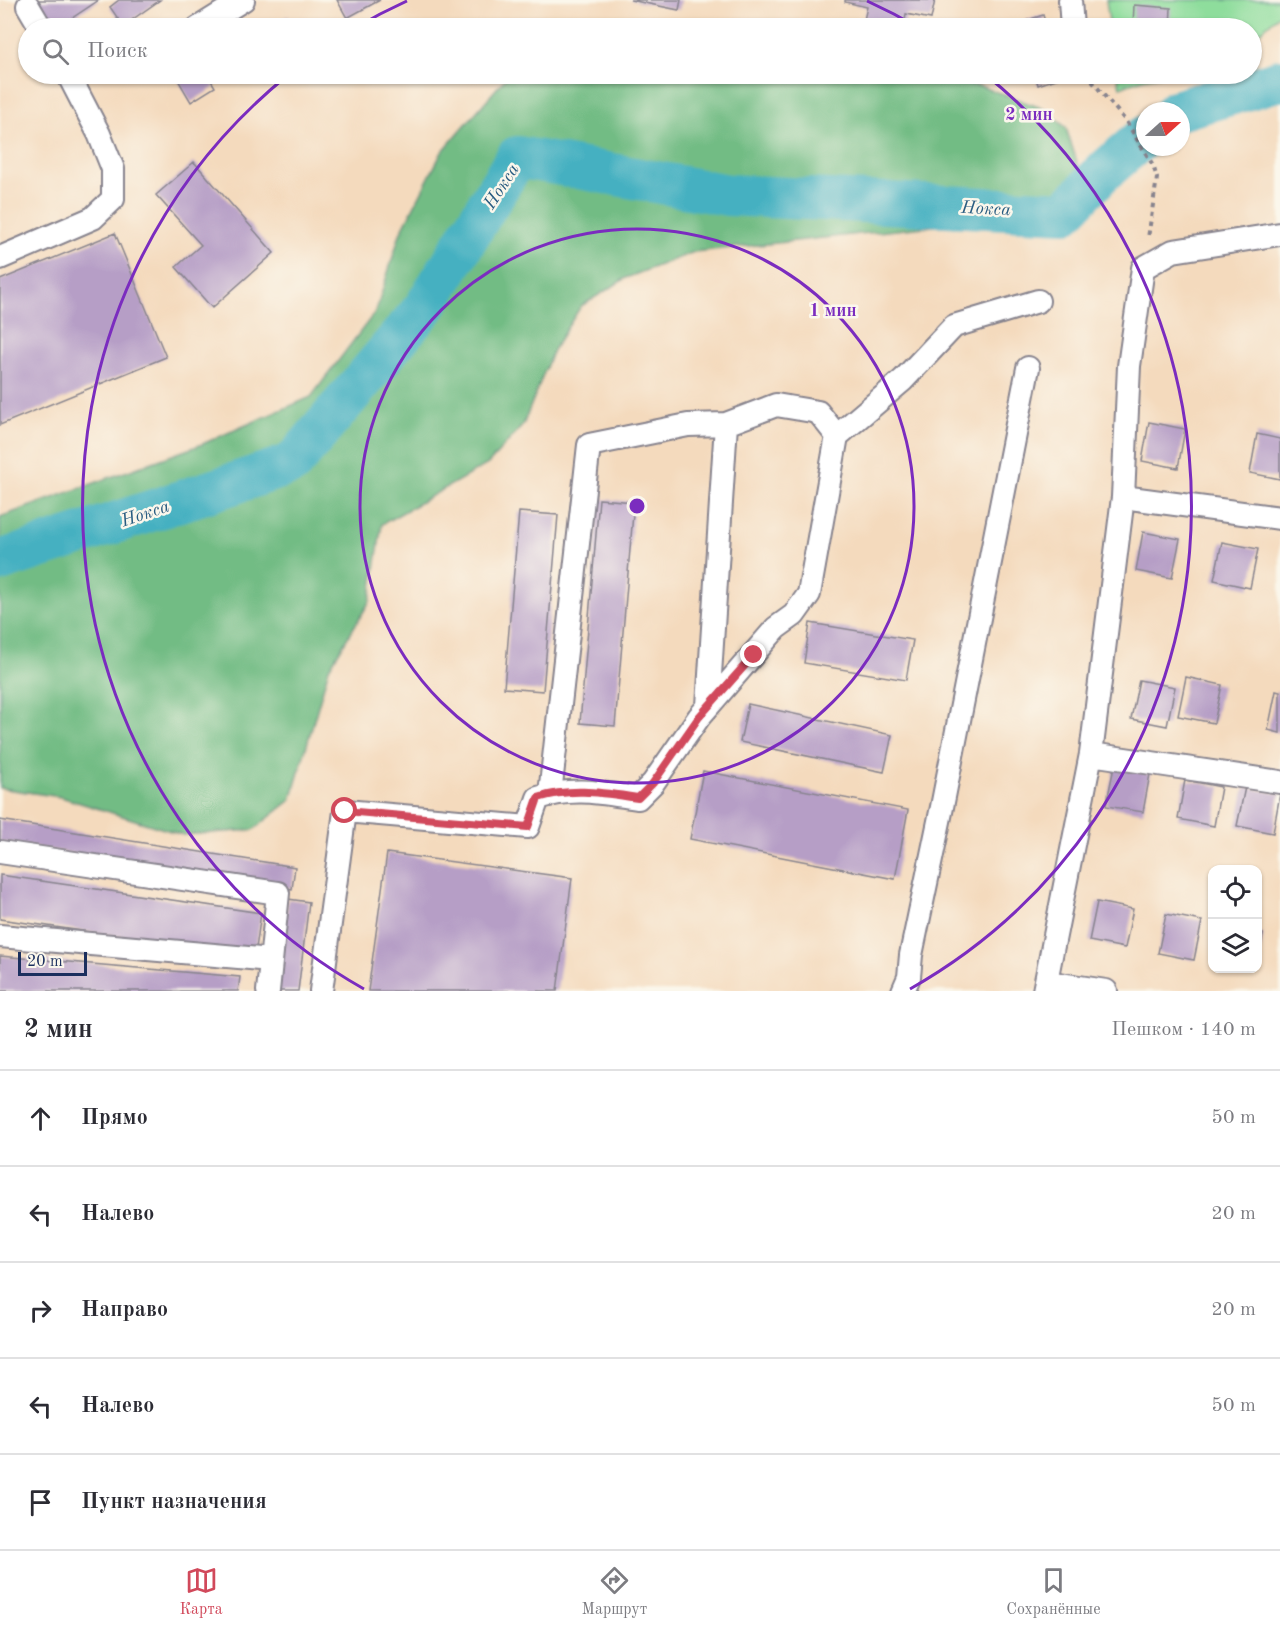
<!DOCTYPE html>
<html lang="ru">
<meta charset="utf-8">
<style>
body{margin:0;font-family:"Old Standard TT",serif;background:#f2f2f3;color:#2b2b33}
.controls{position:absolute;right:18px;bottom:18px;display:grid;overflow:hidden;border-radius:12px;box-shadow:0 2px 4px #0004}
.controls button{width:54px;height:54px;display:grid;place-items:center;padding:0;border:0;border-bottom:2px solid #e1e1e2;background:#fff;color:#2b2b33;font:30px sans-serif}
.compass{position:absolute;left:1136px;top:102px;width:54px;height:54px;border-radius:50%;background:#fff;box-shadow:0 2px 4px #0004;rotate:69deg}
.scale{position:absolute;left:18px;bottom:15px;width:69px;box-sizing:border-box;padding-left:6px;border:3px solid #1b2f5e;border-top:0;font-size:16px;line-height:21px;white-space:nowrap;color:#1b2f5e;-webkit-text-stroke:4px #fbf7ec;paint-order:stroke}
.stop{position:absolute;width:18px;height:18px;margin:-14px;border:4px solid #d1495b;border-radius:50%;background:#fff}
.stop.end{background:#d1495b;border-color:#fff;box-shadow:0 2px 6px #0008}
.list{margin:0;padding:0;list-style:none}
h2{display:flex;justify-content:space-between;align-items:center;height:78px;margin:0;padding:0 24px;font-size:26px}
h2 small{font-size:20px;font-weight:400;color:#7c7c81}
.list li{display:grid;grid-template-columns:39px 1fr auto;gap:18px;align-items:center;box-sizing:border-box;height:96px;padding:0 24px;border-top:2px solid #e1e1e2}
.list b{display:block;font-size:22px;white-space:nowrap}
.list em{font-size:20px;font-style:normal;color:#7c7c81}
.icon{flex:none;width:33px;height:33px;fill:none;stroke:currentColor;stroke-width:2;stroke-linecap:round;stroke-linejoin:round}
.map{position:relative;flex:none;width:1280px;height:991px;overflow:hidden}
.search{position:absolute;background:#fff;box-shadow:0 2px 4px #0004;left:18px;right:18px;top:18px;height:66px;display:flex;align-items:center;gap:15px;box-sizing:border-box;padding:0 21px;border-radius:33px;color:#7c7c81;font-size:22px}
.sheet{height:558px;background:#fff}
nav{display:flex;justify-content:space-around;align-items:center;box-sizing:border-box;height:84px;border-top:2px solid #e1e1e2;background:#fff;font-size:16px;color:#7c7c81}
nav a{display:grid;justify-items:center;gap:3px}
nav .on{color:#d1495b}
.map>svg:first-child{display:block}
.green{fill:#8edd9c;stroke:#54867d;stroke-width:1.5}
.forest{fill:#72bc84;stroke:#467671;stroke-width:1.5}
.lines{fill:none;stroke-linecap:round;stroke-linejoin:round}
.river{stroke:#44b0c1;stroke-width:42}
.building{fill:#b69ec6}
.minor-casing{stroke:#88848e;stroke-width:26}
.path{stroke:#88848e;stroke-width:4;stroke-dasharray:4.5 4.5;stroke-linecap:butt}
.minor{stroke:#fff;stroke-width:22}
.route{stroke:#d1495b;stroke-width:8}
.ring{fill:none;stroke:#7b2cbf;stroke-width:3}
.labels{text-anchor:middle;stroke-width:5;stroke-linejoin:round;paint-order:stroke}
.water-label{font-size:18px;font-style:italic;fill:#295c81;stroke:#fbf7ec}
.centre{fill:#7b2cbf;stroke:#fbf7ec;stroke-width:3}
.ring-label{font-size:18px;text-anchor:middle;font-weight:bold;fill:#7b2cbf;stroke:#fbf7ec;stroke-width:5;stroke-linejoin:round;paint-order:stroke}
</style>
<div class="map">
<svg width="1280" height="991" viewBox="0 0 1280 991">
<rect width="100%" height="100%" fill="#fbf7ec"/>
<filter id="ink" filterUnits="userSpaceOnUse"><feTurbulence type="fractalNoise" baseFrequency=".0167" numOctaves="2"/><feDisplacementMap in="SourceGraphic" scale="12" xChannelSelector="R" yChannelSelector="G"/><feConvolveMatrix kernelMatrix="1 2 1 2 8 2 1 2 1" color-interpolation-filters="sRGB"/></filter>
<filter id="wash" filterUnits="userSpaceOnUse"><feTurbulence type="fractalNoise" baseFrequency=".008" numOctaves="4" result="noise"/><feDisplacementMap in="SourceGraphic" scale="24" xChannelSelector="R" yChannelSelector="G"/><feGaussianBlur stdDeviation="1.35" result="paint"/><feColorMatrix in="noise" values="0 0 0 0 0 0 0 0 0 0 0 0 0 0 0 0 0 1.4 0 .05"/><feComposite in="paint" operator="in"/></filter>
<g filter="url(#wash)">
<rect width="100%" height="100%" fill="#f4dabd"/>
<path class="green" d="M1106,0H1280V14L1252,39V28H1110Z
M1117,74H1168L1142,79L1120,87Z"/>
<path class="forest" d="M509,74H878L980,86L1047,110L1066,128L1081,174L1053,201L1005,205L942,225L694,252L626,278L581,306L553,350L523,425L488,464L382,524L370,601L329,668L291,800L253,830L183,835L61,797L0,788V517L200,445L311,397L376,311L400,234L442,152Z"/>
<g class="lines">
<path class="river" d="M1175,111L1280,80
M0,561L292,464L424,308L517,157L728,195L1065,212L1101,174L1145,136"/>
</g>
<g id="blocks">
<path class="building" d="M36,0H99L57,28H55Z
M119,0H160L123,26L110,7Z
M337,0H380L347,18Z
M630,0H681L679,10Z
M845,0H935L931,19L906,14L904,28L864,20L867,7L845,2Z
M1134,5L1171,8L1170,28L1133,25Z
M1043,15L1047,28H1021L1019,23Z
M288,16L295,28H266Z
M184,74H207L215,87L191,102L177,78Z
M1035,74H1061L1062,77L1038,85Z
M194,162L274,253L212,308L176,267L201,245L156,195Z
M115,233L166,357L0,425V280Z
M1149,422L1185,429L1178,468L1142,461Z
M1257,434L1280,439V479L1250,473Z
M599,499L634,502L615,726L580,723Z
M519,512L558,515L543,691L504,688Z
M1143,532L1180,539L1172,578L1136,571Z
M1222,542L1258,549L1250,588L1214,580Z
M810,623L913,640L906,680L804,663Z
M1186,677L1222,685L1214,723L1178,716Z
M1139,680L1175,687L1167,726L1131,719Z
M1276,691L1280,692V733L1268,730Z
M748,704L892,735L884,772L740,742Z
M1114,767L1150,774L1143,812L1106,806Z
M703,771L908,810L895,879L690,839Z
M1185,780L1221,787L1214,826L1178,819Z
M1245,787L1280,794L1273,833L1237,826Z
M0,820L295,867L292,889L0,842Z
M387,853L572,878L557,991H368Z
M0,875L261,913L255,956L0,919Z
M288,899L309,902L298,991H277Z
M1097,902L1133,909L1125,948L1089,941Z
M1166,914L1202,921L1194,960L1158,953Z
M1258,932L1263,934L1259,957H1258Z
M0,956L240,977L238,991H0Z"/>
</g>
</g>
<g filter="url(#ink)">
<use href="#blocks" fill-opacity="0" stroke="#88848e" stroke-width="1.5"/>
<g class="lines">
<g class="minor-casing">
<path id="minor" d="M1070,0L1072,28
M28,6L41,28
M198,28L243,0
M0,258L93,218L113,199V169L99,134L68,74
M1123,497L1280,518
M708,706L726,424
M1091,754L1280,782
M550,794L589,445L688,425L726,424L776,405L818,412L837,436L903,380L954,326L1038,301
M0,852L278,893L268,991
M0,936L271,960
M1046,982L1106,991
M321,991L345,811L528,827L538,798C574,786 602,793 638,798L653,783L699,717L776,628L794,615L809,594L837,436
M903,991L909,977L911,955L942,807L1028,368
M1044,991L1091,754L1123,497L1129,366L1143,268L1173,251L1280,234"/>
</g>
<path class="path" d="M1086,74L1125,120L1153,165L1157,178L1148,238"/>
<use href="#minor" class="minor"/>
</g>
</g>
<g class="lines" filter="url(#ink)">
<path class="route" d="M345,811L528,827L538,798C572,787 603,793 638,798L653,783L699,717L754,655"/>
</g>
<g class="ring">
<circle cx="637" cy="506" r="277"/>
<path d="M364 989A555 555 0 0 1 288 75M355 28A555 555 0 0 1 407 1M867 1A555 555 0 0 1 919 28M986 75A555 555 0 0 1 910 989"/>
</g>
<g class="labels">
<g class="water-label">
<text transform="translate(501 186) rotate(-57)" y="6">Нокса</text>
<text transform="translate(986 208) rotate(3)" y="6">Нокса</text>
<text transform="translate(145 513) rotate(-19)" y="6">Нокса</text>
</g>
</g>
<circle cx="637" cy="506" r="9" class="centre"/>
<g class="ring-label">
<text x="1029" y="120">2 мин</text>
<text x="833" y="316">1 мин</text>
</g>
</svg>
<div class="controls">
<button><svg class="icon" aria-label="locate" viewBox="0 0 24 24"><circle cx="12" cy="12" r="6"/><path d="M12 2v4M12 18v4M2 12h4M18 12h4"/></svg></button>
<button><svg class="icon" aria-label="layers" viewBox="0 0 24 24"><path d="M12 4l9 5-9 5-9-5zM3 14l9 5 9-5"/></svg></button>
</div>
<svg class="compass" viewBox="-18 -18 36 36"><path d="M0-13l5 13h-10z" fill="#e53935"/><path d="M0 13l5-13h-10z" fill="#7c7c81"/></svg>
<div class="scale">20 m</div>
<div class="stop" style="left:345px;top:811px"></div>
<div class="stop end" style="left:754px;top:655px"></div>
<div class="search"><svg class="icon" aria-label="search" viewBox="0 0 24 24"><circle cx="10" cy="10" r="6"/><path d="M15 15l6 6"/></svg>Поиск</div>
</div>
<section class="sheet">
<h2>2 мин<small>Пешком · 140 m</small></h2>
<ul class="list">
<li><svg class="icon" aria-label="ahead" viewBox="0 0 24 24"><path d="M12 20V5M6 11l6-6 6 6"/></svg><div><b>Прямо</b></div><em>50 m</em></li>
<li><svg class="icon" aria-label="left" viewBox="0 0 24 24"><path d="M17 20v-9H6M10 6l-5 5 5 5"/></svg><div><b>Налево</b></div><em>20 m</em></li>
<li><svg class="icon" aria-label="right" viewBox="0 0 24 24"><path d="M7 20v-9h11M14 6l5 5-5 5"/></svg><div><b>Направо</b></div><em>20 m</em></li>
<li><svg class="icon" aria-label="left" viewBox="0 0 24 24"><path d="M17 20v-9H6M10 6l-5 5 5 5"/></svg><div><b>Налево</b></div><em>50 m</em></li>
<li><svg class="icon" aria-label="arrive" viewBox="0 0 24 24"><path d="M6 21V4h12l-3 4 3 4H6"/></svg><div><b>Пункт назначения</b></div></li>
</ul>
</section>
<nav>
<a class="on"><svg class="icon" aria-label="map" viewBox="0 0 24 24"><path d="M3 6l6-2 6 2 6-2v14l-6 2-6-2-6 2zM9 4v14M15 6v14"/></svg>Карта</a>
<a><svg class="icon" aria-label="directions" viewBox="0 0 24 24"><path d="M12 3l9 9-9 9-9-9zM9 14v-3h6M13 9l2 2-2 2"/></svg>Маршрут</a>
<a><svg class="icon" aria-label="saved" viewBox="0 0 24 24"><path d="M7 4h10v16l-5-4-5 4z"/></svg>Сохранённые</a>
</nav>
